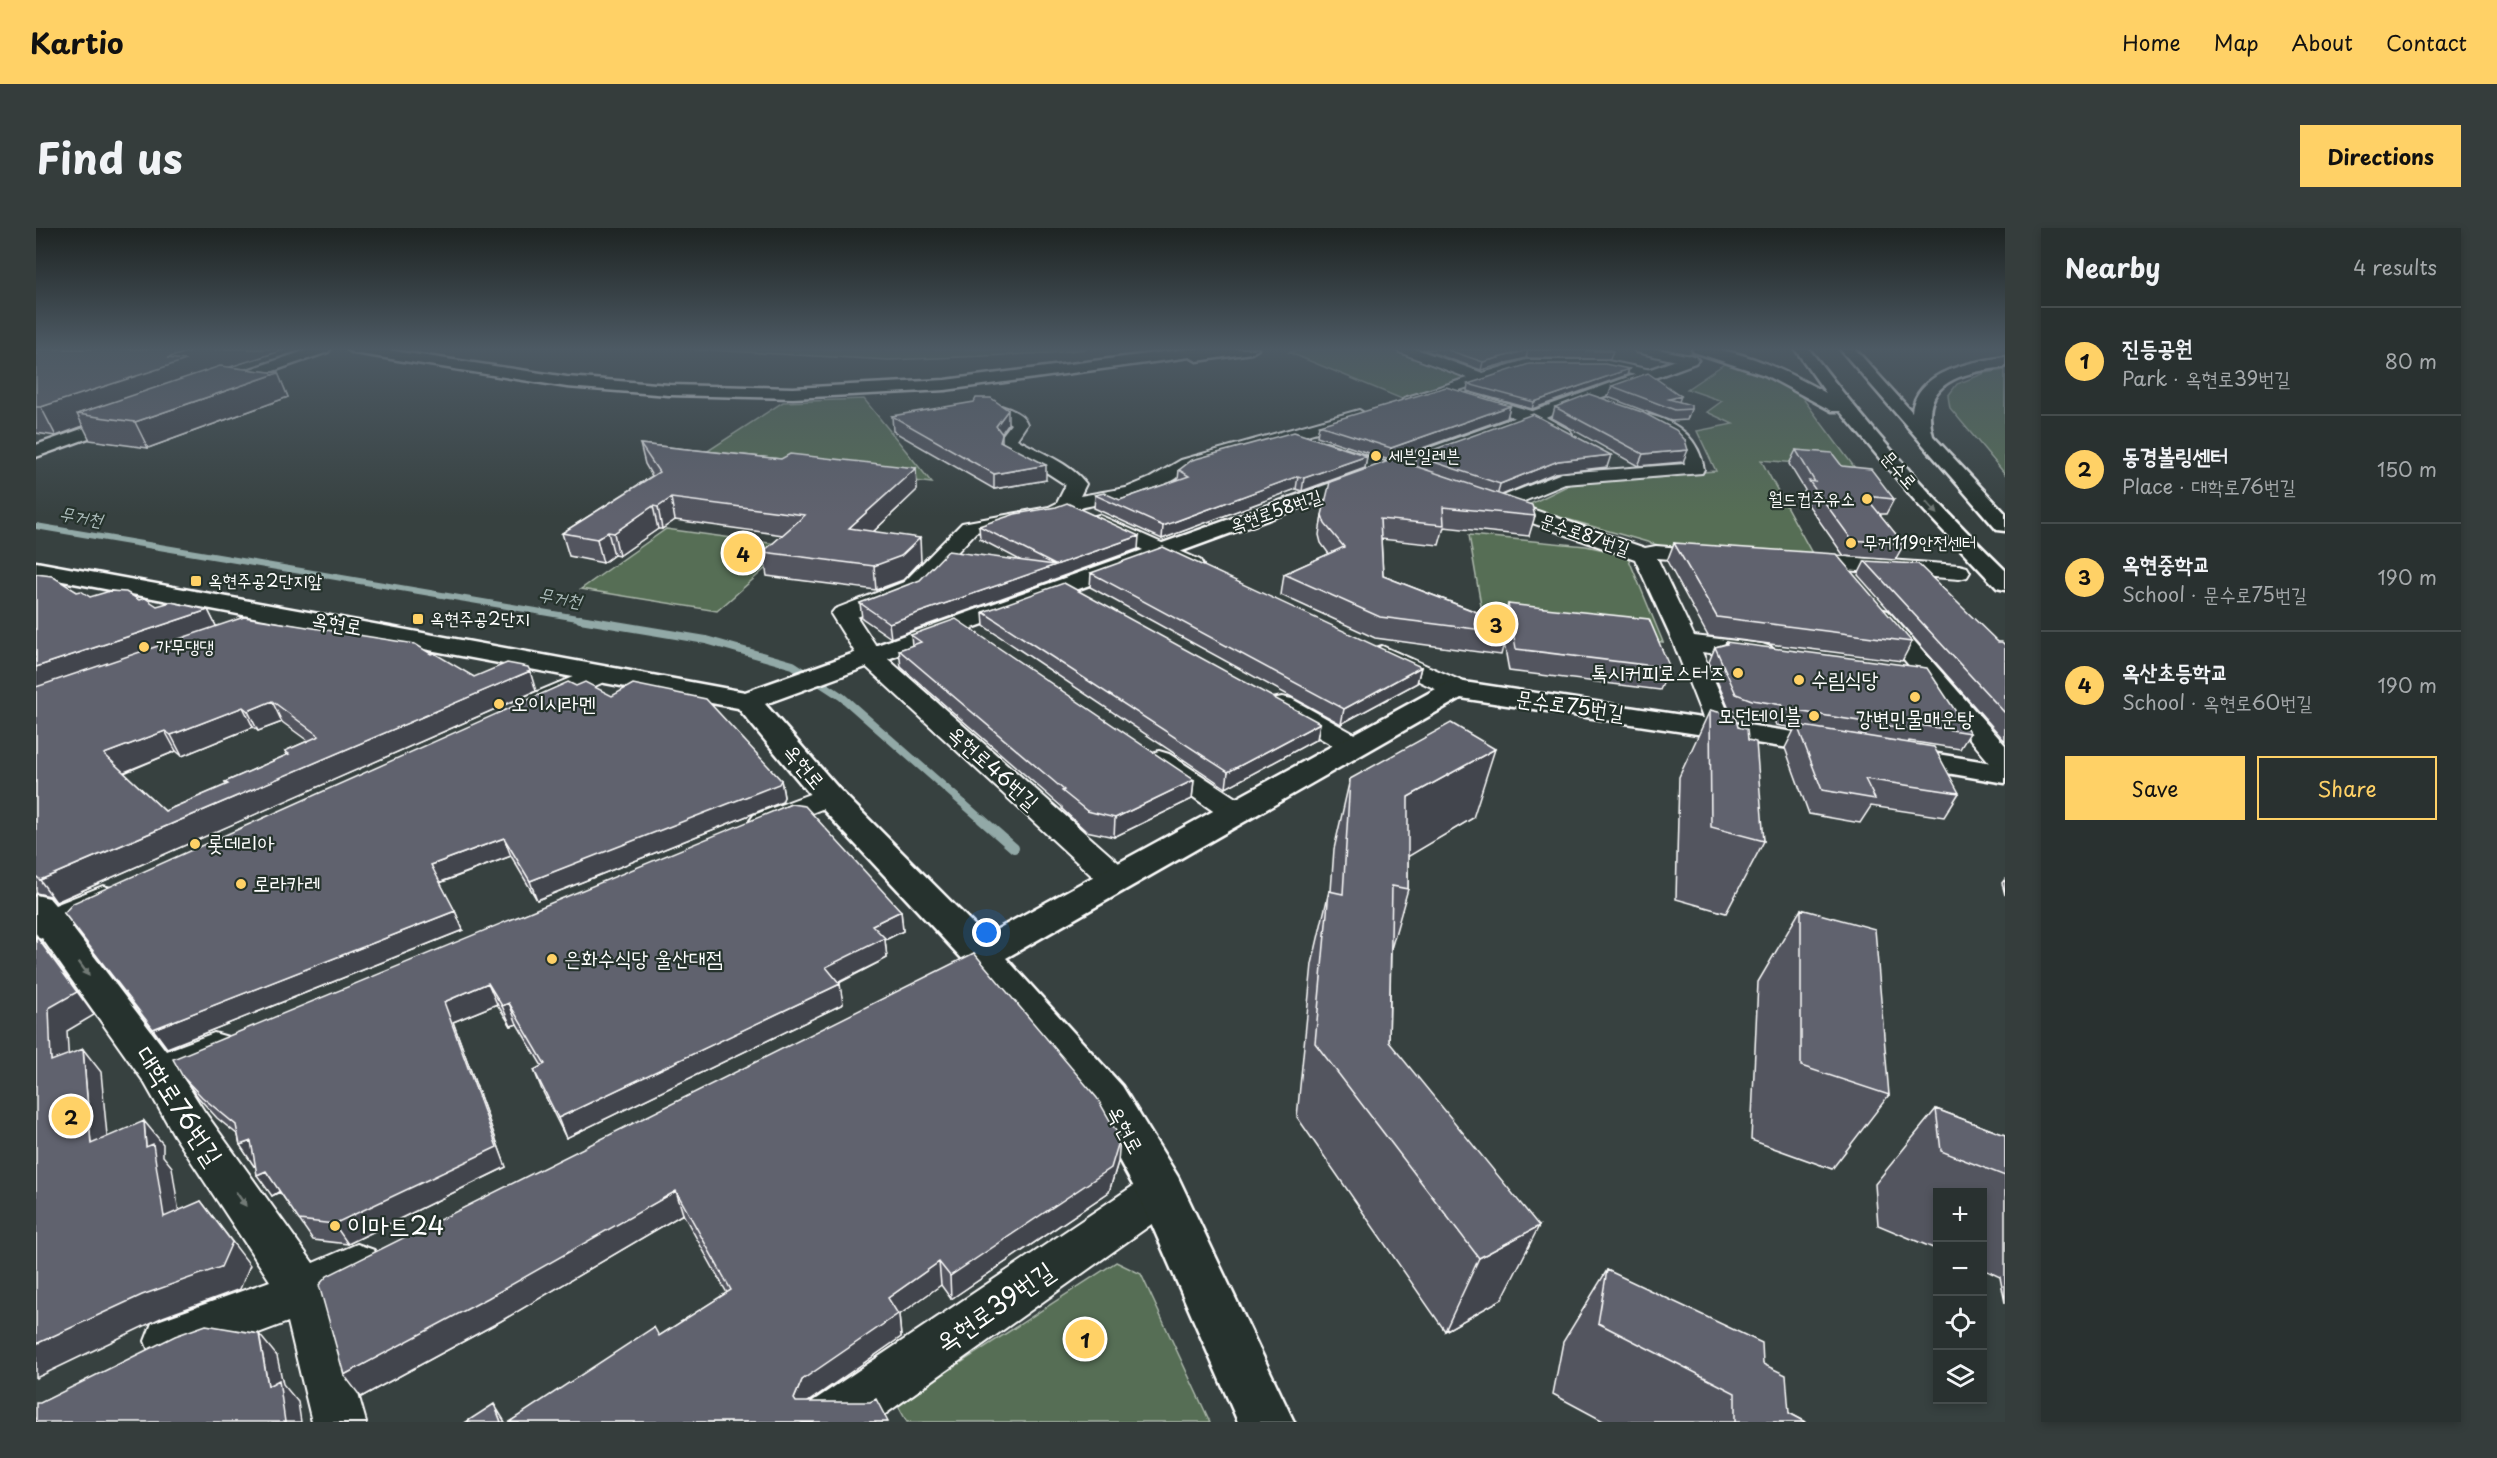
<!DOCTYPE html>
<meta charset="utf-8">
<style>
body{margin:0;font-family:"Playpen Sans","Poor Story",sans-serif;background:#353d3c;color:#f1f3f6}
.controls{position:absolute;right:18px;bottom:18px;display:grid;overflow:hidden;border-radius:0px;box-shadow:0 3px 9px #0003}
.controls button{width:54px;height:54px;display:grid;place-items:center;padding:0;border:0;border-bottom:2px solid #454c4c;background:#293130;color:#f1f3f6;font:30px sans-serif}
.you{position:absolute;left:951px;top:705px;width:21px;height:21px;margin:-15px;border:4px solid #fff;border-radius:50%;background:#1a73e8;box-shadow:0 0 0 9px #1a73e833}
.badge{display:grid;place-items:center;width:39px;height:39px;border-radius:50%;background:#ffd166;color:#111;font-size:20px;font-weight:700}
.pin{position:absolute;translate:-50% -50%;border:3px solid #fff;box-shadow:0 2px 6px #0006}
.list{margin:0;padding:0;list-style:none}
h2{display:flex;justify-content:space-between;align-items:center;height:78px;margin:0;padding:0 24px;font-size:26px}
h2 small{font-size:20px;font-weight:400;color:#a5a9ab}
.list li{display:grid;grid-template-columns:39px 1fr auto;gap:18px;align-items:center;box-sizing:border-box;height:108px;padding:0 24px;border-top:2px solid #454c4c}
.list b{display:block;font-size:22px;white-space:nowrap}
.list p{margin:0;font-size:20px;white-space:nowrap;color:#a5a9ab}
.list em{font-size:20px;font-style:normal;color:#a5a9ab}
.actions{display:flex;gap:12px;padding:18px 24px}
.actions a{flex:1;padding:14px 0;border:2px solid #ffd166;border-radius:0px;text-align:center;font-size:21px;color:#ffd166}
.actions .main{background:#ffd166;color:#111}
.icon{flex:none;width:33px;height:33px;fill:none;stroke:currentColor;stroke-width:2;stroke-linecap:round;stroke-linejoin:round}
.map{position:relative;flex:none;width:1969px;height:1194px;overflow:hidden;border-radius:0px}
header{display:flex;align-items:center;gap:36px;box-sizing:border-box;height:84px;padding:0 30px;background:#ffd166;color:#111}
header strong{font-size:28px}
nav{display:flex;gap:33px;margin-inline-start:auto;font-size:21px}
.intro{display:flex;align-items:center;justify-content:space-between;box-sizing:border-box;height:144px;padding:0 36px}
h1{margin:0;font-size:42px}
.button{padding:15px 27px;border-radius:0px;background:#ffd166;color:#111;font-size:21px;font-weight:700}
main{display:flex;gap:36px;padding:0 36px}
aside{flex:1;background:#293130;border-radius:0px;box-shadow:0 3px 9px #0003}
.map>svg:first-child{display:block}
.green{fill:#566e54;stroke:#aab6aa;stroke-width:1.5}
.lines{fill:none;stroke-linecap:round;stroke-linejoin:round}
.stream-far2{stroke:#92a9a7;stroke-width:6}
.stream-far1{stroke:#92a9a7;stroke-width:8}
.stream{stroke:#92a9a7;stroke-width:10}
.street-casing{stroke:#fff;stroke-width:4}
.secondary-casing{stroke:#fff;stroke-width:5}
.street{fill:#26332d;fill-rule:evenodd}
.secondary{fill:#26332d;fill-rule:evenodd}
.wall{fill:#53545f;stroke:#fff;stroke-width:1.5;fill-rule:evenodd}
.shaded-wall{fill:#43454d;stroke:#fff;stroke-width:1.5}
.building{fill:#60626e;stroke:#fff;stroke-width:1.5;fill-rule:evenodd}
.oneway{fill:#727a76}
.poi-dot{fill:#ffd166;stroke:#26332d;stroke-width:2}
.labels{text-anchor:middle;stroke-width:4.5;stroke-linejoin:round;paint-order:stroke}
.far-poi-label{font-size:18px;fill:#fff;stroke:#26332d;text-anchor:start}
.far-street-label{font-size:18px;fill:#fff;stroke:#26332d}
.far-water-label{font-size:18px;font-style:italic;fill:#aebebd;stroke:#26332d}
.street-label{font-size:21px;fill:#fff;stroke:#26332d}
.poi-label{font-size:21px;fill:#fff;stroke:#26332d;text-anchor:start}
.near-street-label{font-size:26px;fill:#fff;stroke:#26332d}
.near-poi-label{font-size:26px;fill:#fff;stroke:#26332d;text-anchor:start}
</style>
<header>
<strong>Kartio</strong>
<nav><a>Home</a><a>Map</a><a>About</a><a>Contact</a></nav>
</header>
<div class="intro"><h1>Find us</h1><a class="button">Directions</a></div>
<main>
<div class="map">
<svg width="1969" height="1194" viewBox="0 0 1969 1194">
<rect width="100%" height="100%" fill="#374140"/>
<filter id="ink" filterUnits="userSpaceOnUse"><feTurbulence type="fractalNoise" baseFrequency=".0167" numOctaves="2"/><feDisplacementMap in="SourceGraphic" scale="12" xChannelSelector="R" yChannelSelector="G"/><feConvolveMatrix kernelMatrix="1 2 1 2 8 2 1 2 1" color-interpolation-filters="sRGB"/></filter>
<g filter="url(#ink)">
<path class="green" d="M653,121H1050L1016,125L853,132Z
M1279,121H1361L1430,148L1399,161L1366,171L1252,124Z
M1694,132L1721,142L1760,161L1819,240L1725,232L1778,329L1629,319L1488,279L1541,253L1680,243L1661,203L1697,196L1671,184L1686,173L1651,161Z
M1969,142V246L1914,180L1912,168L1921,156L1949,145Z
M828,171L896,255L664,228L747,174Z
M630,301L755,318L681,383L545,361Z
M1433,307L1550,318L1591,327L1627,414L1448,395Z
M1080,1034L1105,1046L1174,1194H871L861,1176Z"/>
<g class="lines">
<path class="stream-far2" d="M0,298L553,392"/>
<path class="stream-far1" d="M544,391L670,412L757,437L806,469L946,592"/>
<path class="stream" d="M945,591L978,620"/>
<g class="street-casing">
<path id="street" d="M1361,121H1380L1447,145L1490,132H1567L1620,143L1622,146L1615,150L1567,140H1491L1374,178L1366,173L1368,170L1432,150L1363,124Z
M1598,121H1622L1659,129L1661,132L1654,136L1600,124Z
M1433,165L1502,185L1533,202L1536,206L1533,210H1521L1490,193L1427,173L1425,170L1427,167Z
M965,178C975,181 988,186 991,196L981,211C1003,224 1035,235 1050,256L1044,268L1090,260L1114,250L1145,232L1323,182L1331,187L1329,190L1157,240L1128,258L1103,268L1048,279L1019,290L940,304L884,364L821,389L844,424L1092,643L1097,651L1092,659L1080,662L1068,659L825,434L795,386L799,381L868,354L926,295L1013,279L1021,275L1030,257L962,213L975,196L957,183Z
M1613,187C1642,194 1663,211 1668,241L1666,245L1529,256L1481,276L1609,320L1620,318L1683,323L1686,328L1683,333L1675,334L1621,330L1658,408L1726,416L1735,419L1739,424L1735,429L1726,432L1666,424L1699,500L1695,506L1685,508L1675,506L1671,500L1637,414L1599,331L1456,281L1448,275L1451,271L1462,270L1526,245L1649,236C1646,212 1627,205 1607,196L1605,192Z
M1290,215L1389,247L1391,251L1389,255H1375L1284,224L1281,220L1284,216Z
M1063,287L1164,332L1167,337L1164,342L1156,344L1148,342L1056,297L1053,293L1056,289Z
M1767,326L1923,337L1931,339L1934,344L1931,349L1923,351L1759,338L1756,333L1759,328Z
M1844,381L1852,383L1969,517V544L1959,541L1836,393L1832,388L1836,383Z
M1346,418L1430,455L1434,461L1430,467L1421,469L1412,467L1337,431L1333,426L1337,421Z
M563,438L572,440L576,446L572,452L509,481L499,483L489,481L485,475L489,469Z
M1246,469L1256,471L1329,512L1333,518L1329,524L1319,527L1309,524L1236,483L1232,477L1236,471Z
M1123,523L1133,526L1212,578L1217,585L1212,592L1201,594L1190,592L1113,538L1108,532L1113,526Z
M792,559L803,562L807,568L803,574L729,604L718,601L713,594L718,587Z
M67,658L79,661L84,669L79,677L35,698L130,823L178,805L192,809L198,820L192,831L147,850L168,883L277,1035L321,1016L338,1022L345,1038L338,1054L296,1075L330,1194H276L252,1094L134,1138L116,1131L109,1113L116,1095L234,1053L138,907L108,854L6,710L0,712V667L13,670L19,677Z
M1125,944L1141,950L1147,964L1141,978L838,1194H766L774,1175L1109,950Z"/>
</g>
<g class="secondary-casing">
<path id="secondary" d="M274,121H294L292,124L188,160L182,162L174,157L176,154Z
M311,121H344L531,149L633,157L757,160L909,152L1151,121H1222L1215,125L1161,133L1154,129L909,162L757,170L633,167L531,159L318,125Z
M1656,121C1701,117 1751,144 1790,165L1759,121H1773C1833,200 1898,273 1969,342V362L1961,360L1881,275L1804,183H1796L1729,147L1658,124Z
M1804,121H1819L1876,184C1881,142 1935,134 1969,129V139C1926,145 1882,153 1897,208L1969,285V303L1961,302Z
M1654,127L1659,129L1662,132L1659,135L729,476L803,561L949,708L1411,455L1421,453L1810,512L1814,518L1810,524L1799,527L1425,470L970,730L1086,858L1142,949L1258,1194H1202L1106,974L1056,882L932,737L781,575L702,480L0,348V334L709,464Z
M91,185L97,186L100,190L97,194L0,229V217Z
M1864,520L1969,537V555L1853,535L1849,529L1853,523Z"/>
</g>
<use href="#street" class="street"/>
<use href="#secondary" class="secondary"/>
</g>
<path class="wall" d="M0,121H250L193,139L242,145L252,169L112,220L54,212L47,198L20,208L0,205Z
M1386,121H1573L1577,123L1574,131L1490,130L1445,142Z
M1593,141L1591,147L1496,181L1431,163L1432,156Z
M1576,158L1643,174L1655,181L1651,192L1635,193L1572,169Z
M1474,178L1471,190L1353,232L1281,208L1283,197Z
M1519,179L1647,234L1602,238L1516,190Z
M856,188L972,196L966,205V214L1010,252L958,261L857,203Z
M604,216L745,231L880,240L881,262L837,304L885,333L867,352L840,362L731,348L727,324L747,307L639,292L626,301H622L583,328L578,327L567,335L533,328L526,305L616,248L609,236Z
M1760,222L1858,271L1850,286H1843L1868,316L1859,332L1808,328L1766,268L1769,262L1753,236Z
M1331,228L1329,240L1266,263L1260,261L1126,311L1058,280L1059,267L1084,272L1142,252L1143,242Z
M1380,228L1571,239L1519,245L1465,267L1499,288L1493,308L1408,299L1403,317L1345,311L1347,348L1467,394L1472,376L1634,440L1624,462L1473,443L1468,415L1465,427L1339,410L1245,367L1248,346L1293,326L1285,315L1283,307L1286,287L1378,238Z
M943,298L1102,321L855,410L826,390L824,375L984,332L944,311Z
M1638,315L1876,414L1866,433L1672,408L1631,333Z
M1829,333L1962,414L1969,417V513L1822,347Z
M1055,345L1385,439L1381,455L1305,496L1054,359Z
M0,346L41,364L54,369L103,372L121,378L172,382L180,398L395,426L438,449L500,463L20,674L14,668L0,665ZM246,494L272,513L249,523L251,527L189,554L191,557L129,583L88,545L140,523L146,528L217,499L222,503Z
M947,384L1284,495L1281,511L1190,560L948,398Z
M875,407L1158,552L1156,571L1078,609L1050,603L1026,581V579L865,439L863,422L876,418Z
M1690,414L1934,505L1924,521L1873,513L1872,515L1923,565L1908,589L1835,578L1824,595L1773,586L1749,520L1759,500L1740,497L1738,492L1708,488L1693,481L1673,434L1679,419L1689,416Z
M1674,482L1702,499L1712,512L1728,613L1690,685L1640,671L1643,549Z
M1314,551L1437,590L1372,628V661L1355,721L1353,814L1466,1071L1409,1103L1261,889L1276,736L1293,663H1295L1298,621Z
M745,552L748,569L746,574L501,672L475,628L404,655L419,683L427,702L131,820L28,685Z
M755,576L865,683L867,703L849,712L851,730L803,755L807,776L530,910L506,862L498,842L506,838L481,796L475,798L461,776L417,794L470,939L312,1016L277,1012L244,964L236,968L219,937L218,938L204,917L202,907L181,890L162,869L147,849Z
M1969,651V667L1966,655Z
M1765,681L1853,867L1796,941L1715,912L1722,754Z
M938,725L1082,934L1073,964L915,1071L905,1057L863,1087L865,1109L772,1174L852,1194H473L623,1108L691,1065L647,986L465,1093L325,1169Z
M1900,881L1969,907V1075L1964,1049L1947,1041V964H1902V1022L1842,997L1839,956Z
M1571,1042L1727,1136L1753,1185L1770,1194H1569L1517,1166L1527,1114Z"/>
<path class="shaded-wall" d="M161,121H251L159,150L41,186L47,198L20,208L5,179L131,130Z
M1492,122L1490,130L1445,142L1447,134Z
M1593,141L1591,147L1496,181L1498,174Z
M242,145L252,169L112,220L99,194Z
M1645,168L1641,179L1633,171Z
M1474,178L1471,190L1353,232L1355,220Z
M972,182V196L960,213V198Z
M1652,222L1647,234L1602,238L1607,226Z
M1575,227L1571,239L1519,245L1461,269L1464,256L1522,233Z
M1331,228L1329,240L1266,263L1268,250Z
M1010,237V252L958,261V246Z
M880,240L881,262L816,324L813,300Z
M1262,248L1260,261L1126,311L1127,298Z
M635,270L639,292L626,301L622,279Z
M617,278L622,301L583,328L578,305Z
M572,304L578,327L567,335L561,311Z
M1103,308L1102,321L855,410L853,395Z
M884,310L885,333L867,352L840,362L838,338Z
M172,382L181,400L0,463V439Z
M1385,439L1381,455L1305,496L1308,481Z
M494,443L500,463L20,674L4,652Z
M236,473L246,494L222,503L212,483Z
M207,479L217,499L146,528L135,507Z
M1284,495L1281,511L1190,560L1192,544Z
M129,503L140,523L81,547L68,526Z
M1459,521L1437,590L1353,640L1372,569Z
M745,552L748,569L746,574L501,672L494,653Z
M1158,552L1156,571L1078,609L1079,590Z
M468,610L475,628L402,655L395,637Z
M419,683L427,702L131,820L117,801Z
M865,683L867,703L849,712L851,730L793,759L790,739L836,697Z
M1,708L58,787L31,803L34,856L15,833Z
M452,755L461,776L417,794L470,939L312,1016L298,996L408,774Z
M804,756L807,776L530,910L522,890Z
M473,775L481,796L475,798L466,778Z
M47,821L65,844L74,939L55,916Z
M108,893L127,916V928L136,939L147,1012L128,989L110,919Z
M1084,910L1082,934L1073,964L915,1071L914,1048Z
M215,913L229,934L218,938L204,917Z
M230,943L244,963L236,968L221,947Z
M640,963L647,986L465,1093L325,1169L308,1147Z
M165,973L214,1037L204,1061L127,1089L0,1150V1116Z
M1503,998L1466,1071L1409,1103L1443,1030Z
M903,1034L905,1057L863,1087L865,1109L772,1174L764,1193L758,1171L766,1152L852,1070Z
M223,1106L241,1128L247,1156L262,1174L265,1194H249L232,1158Z
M458,1176L469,1194H465Z"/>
<path class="building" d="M0,121H161L131,130L150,132L5,179H0Z
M1409,121H1573L1577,123L1492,122L1447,134Z
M1493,136H1569L1593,141L1498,174L1432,156Z
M184,138L242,145L99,194L41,186Z
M1612,145L1645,168L1633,171L1655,177V181L1639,182L1576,158Z
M1410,159L1474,178L1355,220L1283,197Z
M1553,166L1606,184L1640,202L1649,212L1652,222L1607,226L1519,179Z
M940,170H955L972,182L960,198L966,206L964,213L1010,237L958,246L856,188L938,174Z
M1497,186L1575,227L1522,233L1464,256L1380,228Z
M1258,204L1331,228L1268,250L1262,248L1127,298L1059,267L1068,265L1084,272L1153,248L1143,242L1156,232Z
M604,216L745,231L754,226L880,240L813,300L884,310L865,328L838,338L727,324L769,287L635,270L622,279L617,278L578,305L572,304L561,311L526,305L623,244Z
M1760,222L1796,225L1806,238L1835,241L1858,271L1829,268L1868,316L1816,312L1773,253L1779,254Z
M1358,231L1496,277L1499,288L1407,279L1408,297L1344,291L1347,348L1474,397L1471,405L1344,389L1248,346L1308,319L1289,296L1286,287L1294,254Z
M1031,275L1103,308L853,395L824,375L884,352L912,323L1019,337L943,298L979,286L1020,279Z
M1638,315L1800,326L1876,414L1681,389Z
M1127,319L1385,439L1308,481L1055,345Z
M1829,333L1882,336L1962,414H1966L1969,417V485Z
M0,346L16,348L41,364L45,363L54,369L74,363L90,364L103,372L109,370L121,378L135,374L172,382L0,439Z
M1028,355L1284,495L1192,544L947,384Z
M1472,376L1613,391L1634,440L1480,421Z
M208,389L379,416L395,426L398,425L438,449L471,435L492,439L494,443L4,652L0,648V459ZM236,473L283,508L249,523L253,526L189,554L192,556L129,583L68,526L129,503L135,507L207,479L212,483Z
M920,391L1158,552L1079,590L1051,583L1026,563L1028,562L863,422L885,414L875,407Z
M1690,414L1891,440L1934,505L1876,496L1879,502L1748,481L1746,477L1716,472L1700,466L1679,419L1691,416Z
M532,454L540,458L549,454L576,468L597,456L670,471L745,552L743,556L494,653L468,610L395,637L419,683L117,801L28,685L37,675Z
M1674,482L1699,488L1702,499L1711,501L1712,512L1720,514L1728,613L1675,599Z
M1415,495L1459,521L1372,569V661L1356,658L1353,814L1503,998L1443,1030L1279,815L1293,663L1307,666L1314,551Z
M1761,497L1898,519L1923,565L1829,551L1839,571L1786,562Z
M755,576L769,578L865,683L836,697L849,710L790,739L804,756L522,890L498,842L509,836L473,775L466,778L452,755L408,774L461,919L298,996L263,992L230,943L221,947L215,913L204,917L200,897L166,869L147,849L137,831Z
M1765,681L1839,701L1853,867L1765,838Z
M0,708L41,764L13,780L15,833L47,821L55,916L108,893L110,919L117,916L128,989L165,973L196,1014L185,1039L106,1067L0,1116Z
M938,725L1061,870L1084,910L1075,940L914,1048L903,1034L852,1070L862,1086L766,1152L758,1171L760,1174H834L840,1171L852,1194H473L618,1099L623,1108L695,1062L640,963L452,1070L308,1147L283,1057L291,1048Z
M1900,881L1969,907V948L1905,923Z
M1571,1042L1726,1115L1727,1136L1750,1147L1753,1185L1770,1194H1699V1165L1562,1095Z
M170,1097L223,1106L232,1158L243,1152L249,1194H0V1175H4L139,1108Z
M458,1176L465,1194H430Z"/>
<defs><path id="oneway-solid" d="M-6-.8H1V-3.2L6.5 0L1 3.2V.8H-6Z" transform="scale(1.5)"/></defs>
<g class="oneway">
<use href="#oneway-solid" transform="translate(1896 280) rotate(48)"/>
<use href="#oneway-solid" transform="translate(48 741) rotate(54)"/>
<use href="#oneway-solid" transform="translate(205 971) rotate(55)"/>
</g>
</g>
<linearGradient id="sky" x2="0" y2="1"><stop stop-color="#1e2423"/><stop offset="0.42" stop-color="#4d5a64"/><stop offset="1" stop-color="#4d5a64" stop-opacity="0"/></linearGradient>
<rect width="1969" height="288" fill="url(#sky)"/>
<g class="poi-dot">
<circle cx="1340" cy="228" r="6"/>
<circle cx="1831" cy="271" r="6"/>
<circle cx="1815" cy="315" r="6"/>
<rect x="154" y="347" width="12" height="12" rx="3"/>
<rect x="376" y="385" width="12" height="12" rx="3"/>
<circle cx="108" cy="419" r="6"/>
<circle cx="1702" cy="445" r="6"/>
<circle cx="1763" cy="452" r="6"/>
<circle cx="1879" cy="469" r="6"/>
<circle cx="463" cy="476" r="6"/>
<circle cx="1778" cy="488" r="6"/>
<circle cx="159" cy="616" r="6"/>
<circle cx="205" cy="656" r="6"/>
<circle cx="516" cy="731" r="6"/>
<circle cx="299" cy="998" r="6"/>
</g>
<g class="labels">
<g class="far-poi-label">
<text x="1352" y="234">세븐일레븐</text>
<text x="1819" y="277" text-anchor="end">월드컵주유소</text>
<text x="1827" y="321">무거119안전센터</text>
<text x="172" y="359">옥현주공2단지앞</text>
<text x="394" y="397">옥현주공2단지</text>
<text x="120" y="425">가무댕댕</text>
</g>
<g class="far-street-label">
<text transform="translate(1863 242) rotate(49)" y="6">문수로</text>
<text transform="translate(1240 283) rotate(-19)" y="6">옥현로58번길</text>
<text transform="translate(1549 307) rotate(19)" y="6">문수로87번길</text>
</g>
<g class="far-water-label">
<text transform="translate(45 289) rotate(10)" y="6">무거천</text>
<text transform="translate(524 370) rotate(10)" y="6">무거천</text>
</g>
<g class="street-label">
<text transform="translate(301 396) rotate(10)" y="7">옥현로</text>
<text transform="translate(1534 478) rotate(8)" y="7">문수로75번길</text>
<text transform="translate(768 539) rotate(50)" y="7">옥현로</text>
<text transform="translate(957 540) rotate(42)" y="7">옥현로46번길</text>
<text transform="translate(1089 902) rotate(61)" y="7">옥현로</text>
</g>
<g class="poi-label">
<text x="1690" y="452" text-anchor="end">톡시커피로스터즈</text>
<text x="1775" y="459">수림식당</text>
<text x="475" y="483">오이시라멘</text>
<text x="1766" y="495" text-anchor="end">모던테이블</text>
<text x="1879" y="498" text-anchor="middle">강변민물매운탕</text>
<text x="171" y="623">롯데리아</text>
<text x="217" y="663">로라카레</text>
<text x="528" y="738">은화수식당 울산대점</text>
</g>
<g class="near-street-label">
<text transform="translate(143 878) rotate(57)" y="9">대학로76번길</text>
<text transform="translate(959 1079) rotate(-35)" y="9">옥현로39번길</text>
</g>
<g class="near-poi-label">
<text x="311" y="1007">이마트24</text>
</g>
</g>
</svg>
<div class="controls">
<button>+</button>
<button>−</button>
<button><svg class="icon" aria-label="locate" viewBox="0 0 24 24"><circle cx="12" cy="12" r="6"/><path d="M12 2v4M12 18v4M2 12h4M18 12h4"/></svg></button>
<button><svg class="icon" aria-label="layers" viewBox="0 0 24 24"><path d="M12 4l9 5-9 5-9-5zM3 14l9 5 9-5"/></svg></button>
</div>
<div class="you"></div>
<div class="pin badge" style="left:1049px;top:1111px">1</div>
<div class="pin badge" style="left:35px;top:888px">2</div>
<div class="pin badge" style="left:1460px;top:396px">3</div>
<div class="pin badge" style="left:707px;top:325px">4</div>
</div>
<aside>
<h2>Nearby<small>4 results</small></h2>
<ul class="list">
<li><span class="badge">1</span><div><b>진등공원</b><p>Park · 옥현로39번길</p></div><em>80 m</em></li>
<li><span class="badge">2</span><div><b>동경볼링센터</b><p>Place · 대학로76번길</p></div><em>150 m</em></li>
<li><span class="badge">3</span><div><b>옥현중학교</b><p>School · 문수로75번길</p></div><em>190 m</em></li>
<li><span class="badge">4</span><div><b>옥산초등학교</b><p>School · 옥현로60번길</p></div><em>190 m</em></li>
</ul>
<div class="actions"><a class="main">Save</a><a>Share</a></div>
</aside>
</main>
